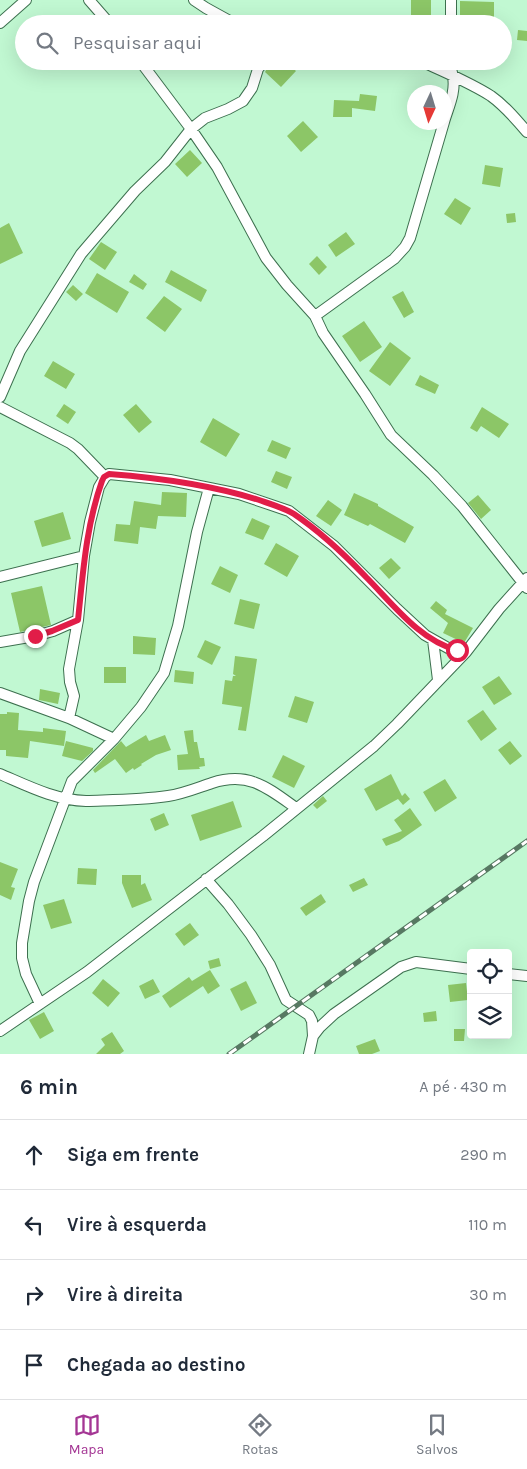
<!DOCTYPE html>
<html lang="pt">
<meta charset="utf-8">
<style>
body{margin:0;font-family:Karla,sans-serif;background:#f2f2f3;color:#1f2937}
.controls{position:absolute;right:15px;bottom:15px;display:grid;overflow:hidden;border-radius:5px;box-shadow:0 5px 20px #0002}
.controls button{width:45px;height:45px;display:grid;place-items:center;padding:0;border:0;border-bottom:1px solid #e0e1e3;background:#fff;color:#1f2937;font:25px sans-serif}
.compass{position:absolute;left:407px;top:85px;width:45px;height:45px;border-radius:50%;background:#fff;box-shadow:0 5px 20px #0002;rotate:184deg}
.stop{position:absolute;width:15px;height:15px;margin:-11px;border:4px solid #e11d48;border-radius:50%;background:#fff}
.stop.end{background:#e11d48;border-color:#fff;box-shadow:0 1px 5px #0008}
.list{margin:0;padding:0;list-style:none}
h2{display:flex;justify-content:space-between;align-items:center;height:65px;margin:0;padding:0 20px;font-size:21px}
h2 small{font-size:16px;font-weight:400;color:#747a83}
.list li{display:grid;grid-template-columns:32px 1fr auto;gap:15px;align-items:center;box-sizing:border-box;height:70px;padding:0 20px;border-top:1px solid #e0e1e3}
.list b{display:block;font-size:19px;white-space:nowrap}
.list em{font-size:16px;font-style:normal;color:#747a83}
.icon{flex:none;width:28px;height:28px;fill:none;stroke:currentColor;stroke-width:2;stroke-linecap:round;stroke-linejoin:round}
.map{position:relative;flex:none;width:527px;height:1054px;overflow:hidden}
.search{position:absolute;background:#fff;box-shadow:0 5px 20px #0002;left:15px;right:15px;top:15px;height:55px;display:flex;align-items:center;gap:12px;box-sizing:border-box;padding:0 18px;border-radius:28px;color:#747a83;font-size:19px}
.sheet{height:345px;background:#fff}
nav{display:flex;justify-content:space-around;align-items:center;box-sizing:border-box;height:70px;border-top:1px solid #e0e1e3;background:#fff;font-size:14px;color:#747a83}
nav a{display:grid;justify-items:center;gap:2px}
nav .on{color:#a43694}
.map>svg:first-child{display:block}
.building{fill:#8cc667}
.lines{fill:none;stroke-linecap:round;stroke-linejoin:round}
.minor-casing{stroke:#3d704f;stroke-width:12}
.minor{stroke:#fff;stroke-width:10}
.rail-casing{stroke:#577862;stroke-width:5}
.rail{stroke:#fff;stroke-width:3;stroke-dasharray:9;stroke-linecap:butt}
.route{stroke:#e11d48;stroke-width:6}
</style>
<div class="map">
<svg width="527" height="1054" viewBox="0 0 527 1054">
<rect width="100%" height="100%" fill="#c1f8d2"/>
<path class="building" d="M411,0H431V24H411Z
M460,1L494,2V24H460Z
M518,30L527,31V41L517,40Z
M271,61H285L296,71L281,87L265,72Z
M360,94L377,96L375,111L352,108V117H333L334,100L359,101Z
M303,121L318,137L301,152L287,136Z
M190,150L202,163L187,177L175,164Z
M485,165L503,168L500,187L482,184Z
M455,198L471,208L461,225L444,214Z
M515,213L516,222L507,223L506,214Z
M9,223L23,253L0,264V228Z
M346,232L355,244L336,257L328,245Z
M101,242L117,252L105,270L89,259Z
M317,256L327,267L319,275L309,264Z
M171,270L207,290L201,302L165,282Z
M97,273L129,292L117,313L85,293Z
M134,274L147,284L143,290L129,282Z
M73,285L83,294L76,301L66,292Z
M403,291L414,312L404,318L392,297Z
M164,296L182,309L165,332L146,318Z
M364,321L382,347L360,362L342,336Z
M390,342L411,358L390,386L369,371Z
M53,361L75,374L66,389L44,376Z
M420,375L439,385L435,394L415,385Z
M64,404L76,412L68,424L56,416Z
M136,404L152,422L139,433L123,415Z
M482,407L509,424L499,438L481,426L477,432L470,428Z
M213,418L240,434L226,457L200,442Z
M272,440L291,448L286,459L267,451Z
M276,471L292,477L287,489L271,482Z
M162,492L187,493L186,517L158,516L156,529L140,527L138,544L114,541L116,524L130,525L134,501L161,505Z
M354,493L378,504V506L414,527L405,543L370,524L368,526L344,515Z
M478,495L491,510L481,519L468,503Z
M328,500L342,510L331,526L316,516Z
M63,512L71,539L42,547L34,521Z
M252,518L270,526L263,540L245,533Z
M276,543L299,556L287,577L264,564Z
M391,558L401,568L389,579L379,568Z
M220,566L238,575L230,593L211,584Z
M42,586L51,625L20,632L11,593Z
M240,599L260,604L254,629L234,624Z
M436,601L447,610L445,614L473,628L464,643L443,633L448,623L430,608Z
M133,636L156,638L155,655L133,654Z
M205,640L221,647L212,665L197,657Z
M235,656L257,659L246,731L238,730L242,707L222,704L225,680L232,681L233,676H236L233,674Z
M104,667H126V683H104Z
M175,670L194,672L193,684L174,682Z
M499,676L512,694L494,705L482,687Z
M40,689L60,693L58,704L39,700Z
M295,696L314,702L307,723L288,717Z
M483,710L497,729L481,741L467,721Z
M7,712L19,713L18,730L43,732V728L66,731L64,746L30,741L28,758L6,756V750H0V714H7Z
M193,730L194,742H197L200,758H204L205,766L199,767L200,769L178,770L177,755L188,754L184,731Z
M146,735L149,741L165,735L171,750L156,755L141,764L142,765L134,770L133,768L126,773L115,759L95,773L93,770L121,741L126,747Z
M66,741L93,748V751L82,761L62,756Z
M510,741L522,756L510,765L498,750Z
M283,755L305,766L294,788L272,777Z
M391,774L402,796L405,793L410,799L403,805L398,799L376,811L364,789Z
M445,779L457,798L435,812L423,792Z
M323,796L327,801L317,809L313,805Z
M233,801L242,827L200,841L191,815Z
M410,808L422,825L399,841L386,846L382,839L402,831L394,820Z
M164,813L169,825L155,831L150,819Z
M0,862L18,869L11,887L15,888L11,900L0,895Z
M78,868L97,869L96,885L77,884Z
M122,875H141V885L145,883L152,900L132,908L122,883Z
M364,878L368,885L353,892L349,885Z
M321,894L326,902L306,916L300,908Z
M64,899L72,923L51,929L43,905Z
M190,923L199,935L184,946L175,934Z
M219,958L221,966L210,969L208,961Z
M210,970L220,986L208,994L203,986L170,1008L162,996L189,977L192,981Z
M103,979L120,993L108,1007L92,993Z
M153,979L160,992L145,999L139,986Z
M246,981L257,1003L241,1011L230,989Z
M466,983L468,1000L450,1002L448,985Z
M436,1011L437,1021L424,1022L423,1013Z
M44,1012L54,1031L40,1039L29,1020Z
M454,1029H465L464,1041H454Z
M112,1032L124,1051L120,1054H96L105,1045L101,1039Z
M375,1039L380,1051L372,1054H359L356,1046Z"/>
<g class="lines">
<g class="minor-casing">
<path id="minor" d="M89,0L110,24
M194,0L206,8L235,24
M0,23L26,0
M451,24V0
M140,61L191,129L217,167L266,258L287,285L315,316L323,333L365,394L391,435L433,475L462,506L527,588
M421,61C444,72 469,82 491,96C505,106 516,119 527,132
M444,122C448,108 456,92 453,77C452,72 450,67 450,61
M315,316L394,259L405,247L410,238L444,122
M0,397L20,351L81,254L135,191L165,162L191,129L205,118L228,109L243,101L252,88L258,69L264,61
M0,407L70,443L78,449L105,477
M0,577L84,556L90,522L99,487L105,477L109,474L170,480L239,494L289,511L334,546L397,609L425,635L448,648L466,652
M433,640L438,680
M0,642L35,636L53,631L78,620L84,556
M0,693L69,718L114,739
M69,718L74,696L70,682L69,669L78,620
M0,774C28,786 55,800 86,801C113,800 141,800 168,796C183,794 197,788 212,783C249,771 268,788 296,808
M206,879L228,904L251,935L270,965L286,1000L309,1015L312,1021L313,1036
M508,974L527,976
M40,1004L26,974L22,958V943L29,901L34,882L72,781L114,739L141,707L164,673L178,626L197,532L209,488
M0,1031L87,972L263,836L374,746L397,724L466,652L499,609L527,578
M309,1054L313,1036L320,1027L334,1014L401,967L416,962L471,969"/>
</g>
<use href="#minor" class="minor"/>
<g class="rail-casing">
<path id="rail" d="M229,1054L527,841"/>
</g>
<use href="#rail" class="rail"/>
</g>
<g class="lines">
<path class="route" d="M35,636L52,631L78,620C83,573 86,526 102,481L104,477L109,474C161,478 213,485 262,501C273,505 284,508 294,514C321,532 344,554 366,577C392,603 420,641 457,650"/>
</g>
</svg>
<div class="controls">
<button><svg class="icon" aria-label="locate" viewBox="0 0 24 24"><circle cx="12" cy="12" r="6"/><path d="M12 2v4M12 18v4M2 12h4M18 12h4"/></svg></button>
<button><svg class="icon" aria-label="layers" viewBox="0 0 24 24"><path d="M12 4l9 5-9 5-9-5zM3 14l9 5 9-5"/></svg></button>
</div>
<svg class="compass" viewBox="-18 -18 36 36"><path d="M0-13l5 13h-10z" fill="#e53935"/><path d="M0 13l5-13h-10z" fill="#747a83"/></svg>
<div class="stop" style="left:457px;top:650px"></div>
<div class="stop end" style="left:35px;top:636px"></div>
<div class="search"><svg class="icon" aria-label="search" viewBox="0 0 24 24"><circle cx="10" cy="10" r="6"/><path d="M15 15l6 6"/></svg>Pesquisar aqui</div>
</div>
<section class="sheet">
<h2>6 min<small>A pé · 430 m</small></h2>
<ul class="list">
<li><svg class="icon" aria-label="ahead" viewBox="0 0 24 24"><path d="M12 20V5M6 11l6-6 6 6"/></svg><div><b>Siga em frente</b></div><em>290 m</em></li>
<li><svg class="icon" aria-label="left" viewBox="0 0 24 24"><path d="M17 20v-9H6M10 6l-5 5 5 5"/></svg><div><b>Vire à esquerda</b></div><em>110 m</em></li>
<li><svg class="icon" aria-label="right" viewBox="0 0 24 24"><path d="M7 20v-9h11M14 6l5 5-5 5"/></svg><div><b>Vire à direita</b></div><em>30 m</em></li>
<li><svg class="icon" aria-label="arrive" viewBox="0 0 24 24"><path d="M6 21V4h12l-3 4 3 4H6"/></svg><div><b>Chegada ao destino</b></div></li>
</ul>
</section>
<nav>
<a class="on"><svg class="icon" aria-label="map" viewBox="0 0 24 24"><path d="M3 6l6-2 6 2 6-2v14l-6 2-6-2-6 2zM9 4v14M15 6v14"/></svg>Mapa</a>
<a><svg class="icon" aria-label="directions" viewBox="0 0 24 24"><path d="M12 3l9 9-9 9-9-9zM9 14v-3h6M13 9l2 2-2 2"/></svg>Rotas</a>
<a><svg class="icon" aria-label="saved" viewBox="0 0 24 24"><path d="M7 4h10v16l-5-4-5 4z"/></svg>Salvos</a>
</nav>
